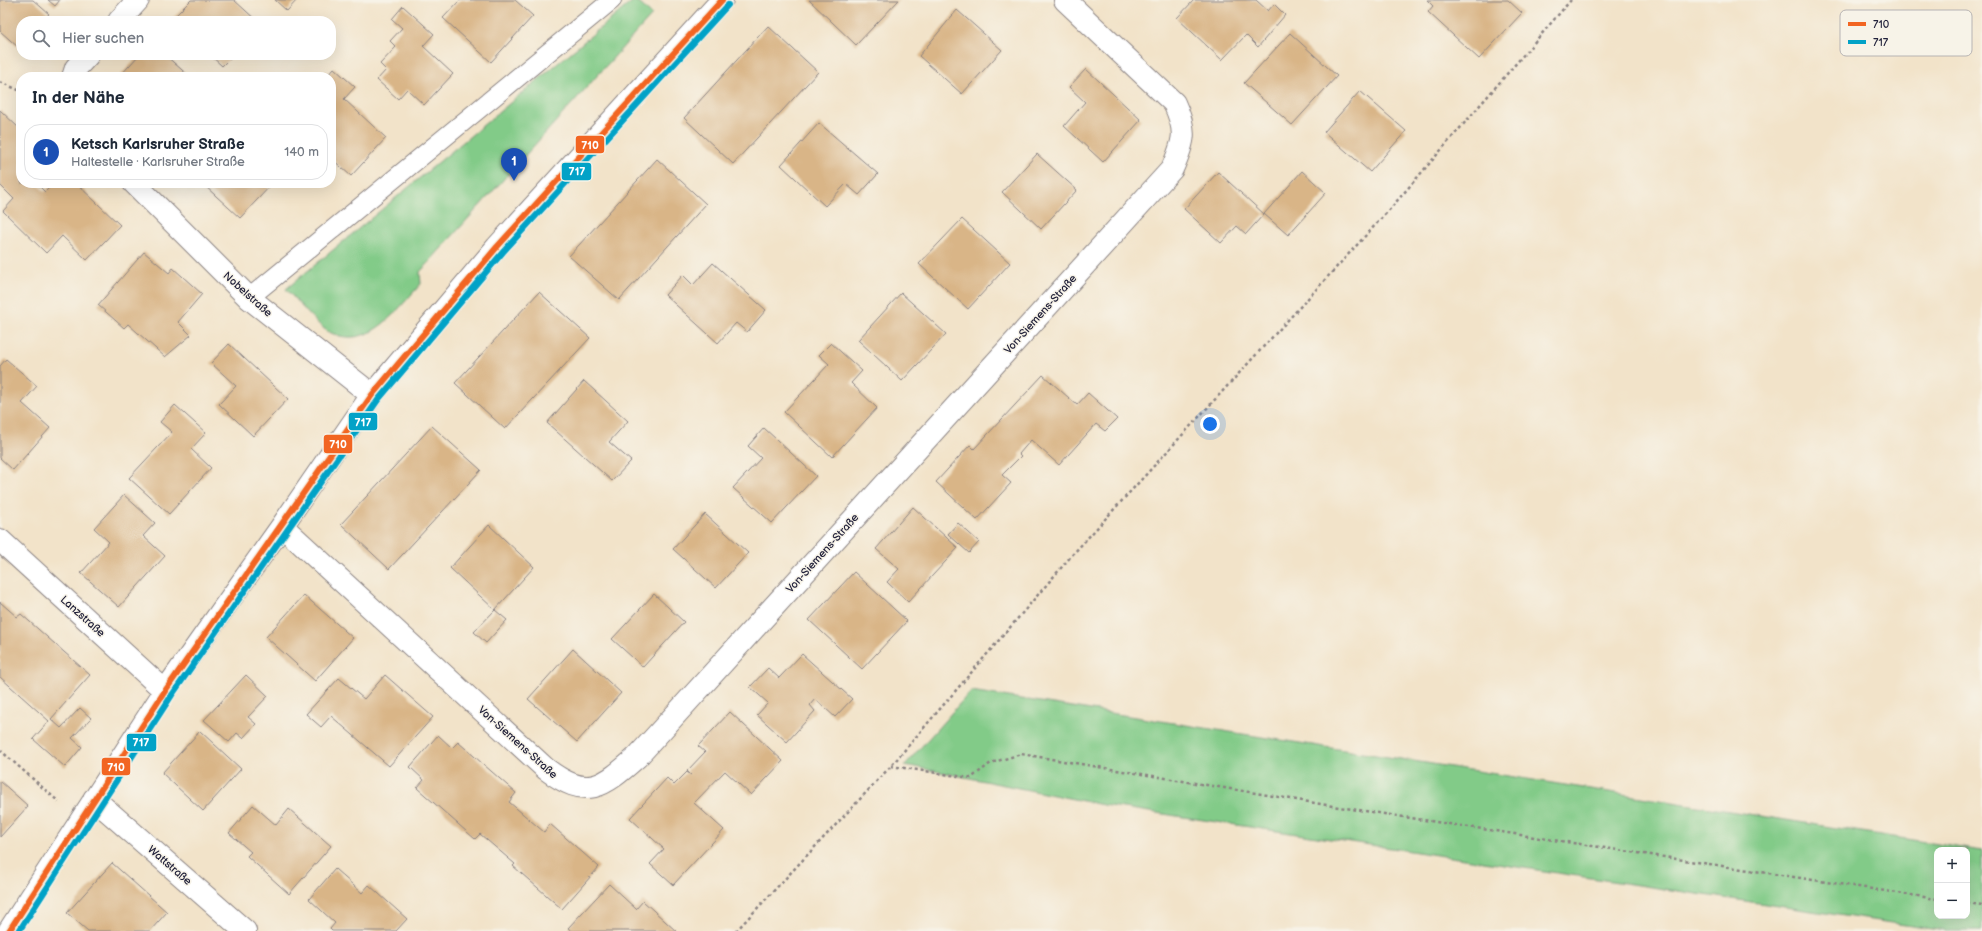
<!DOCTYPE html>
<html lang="de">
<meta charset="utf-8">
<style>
body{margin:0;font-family:"Balsamiq Sans",sans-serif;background:#f6f6f7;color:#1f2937}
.controls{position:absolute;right:12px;bottom:12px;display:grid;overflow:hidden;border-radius:8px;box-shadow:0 4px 16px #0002}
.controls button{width:36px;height:36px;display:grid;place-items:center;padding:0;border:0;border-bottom:1px solid #e0e1e3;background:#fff;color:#1f2937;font:20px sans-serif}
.you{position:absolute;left:1210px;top:424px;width:14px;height:14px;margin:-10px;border:3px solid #fff;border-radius:50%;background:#1a73e8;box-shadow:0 0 0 6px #1a73e833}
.badge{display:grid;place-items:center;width:26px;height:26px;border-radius:50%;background:#ea580c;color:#fff;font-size:13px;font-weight:700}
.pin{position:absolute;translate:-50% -33px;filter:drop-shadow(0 1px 2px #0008)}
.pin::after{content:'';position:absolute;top:21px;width:14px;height:12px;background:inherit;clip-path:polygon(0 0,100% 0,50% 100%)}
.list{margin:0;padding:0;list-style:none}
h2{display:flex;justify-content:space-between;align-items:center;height:52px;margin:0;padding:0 16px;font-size:17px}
h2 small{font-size:13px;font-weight:400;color:#747a83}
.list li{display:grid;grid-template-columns:26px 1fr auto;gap:12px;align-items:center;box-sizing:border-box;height:56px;margin:0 8px 8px;padding:0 8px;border:1px solid #e0e1e3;border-radius:16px}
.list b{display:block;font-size:15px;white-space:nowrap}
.list p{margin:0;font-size:13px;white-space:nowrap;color:#747a83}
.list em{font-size:13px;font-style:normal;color:#747a83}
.icon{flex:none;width:22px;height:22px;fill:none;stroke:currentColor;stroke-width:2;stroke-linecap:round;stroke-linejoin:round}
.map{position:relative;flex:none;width:1982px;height:931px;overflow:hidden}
.search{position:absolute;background:#fff;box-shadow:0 4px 16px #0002;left:16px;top:16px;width:320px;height:44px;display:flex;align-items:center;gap:10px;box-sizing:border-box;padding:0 14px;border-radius:16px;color:#747a83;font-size:15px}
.panel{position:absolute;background:#fff;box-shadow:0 4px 16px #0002;left:16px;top:72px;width:320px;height:116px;border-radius:16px}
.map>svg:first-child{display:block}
.green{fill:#82cb88;stroke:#527662;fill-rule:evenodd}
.building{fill:#d9b587}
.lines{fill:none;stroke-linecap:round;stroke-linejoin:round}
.service-casing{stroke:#8a8282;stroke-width:20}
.minor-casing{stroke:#8a8282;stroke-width:24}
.path{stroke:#8a8282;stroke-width:2.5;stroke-dasharray:3 3;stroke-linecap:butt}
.service{stroke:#fff;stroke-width:18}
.minor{stroke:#fff;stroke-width:22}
.bus-1-casing{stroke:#f7f3e8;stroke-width:9}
.bus-2-casing{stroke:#f7f3e8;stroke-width:9}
.bus-1{stroke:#f26522;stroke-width:6}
.bus-2{stroke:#02a2c7;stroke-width:6}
.labels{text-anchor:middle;stroke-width:3;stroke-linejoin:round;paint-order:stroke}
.street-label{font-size:11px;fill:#22223b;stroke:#f7f3e8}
.key{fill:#f7f3e8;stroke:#b7b4b4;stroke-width:1}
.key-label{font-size:11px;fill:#22223b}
.line-badge{stroke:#f7f3e8;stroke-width:1.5}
.badge-label{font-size:11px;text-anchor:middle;font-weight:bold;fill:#fff}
</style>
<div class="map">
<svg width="1982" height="931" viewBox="0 0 1982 931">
<rect width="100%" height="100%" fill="#f7f3e8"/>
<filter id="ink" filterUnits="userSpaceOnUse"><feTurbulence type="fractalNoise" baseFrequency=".025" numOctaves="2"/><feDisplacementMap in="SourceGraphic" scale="8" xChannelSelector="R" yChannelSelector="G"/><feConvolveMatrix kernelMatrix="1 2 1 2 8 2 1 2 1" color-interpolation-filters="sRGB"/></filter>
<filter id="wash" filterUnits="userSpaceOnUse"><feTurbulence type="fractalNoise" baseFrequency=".012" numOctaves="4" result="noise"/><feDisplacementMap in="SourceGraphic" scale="16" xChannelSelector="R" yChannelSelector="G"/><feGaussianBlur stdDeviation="0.9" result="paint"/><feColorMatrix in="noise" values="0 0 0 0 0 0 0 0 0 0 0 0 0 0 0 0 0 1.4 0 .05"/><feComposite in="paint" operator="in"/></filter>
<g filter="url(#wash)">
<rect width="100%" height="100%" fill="#f2e3c9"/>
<path class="green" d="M634,0H636L652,15L420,272L421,284C397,309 370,352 329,332C320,328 294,298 286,289Z
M971,691L1982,851V931H1945L1103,805L905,765ZM1937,850H1967V916H1937Z"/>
<g id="blocks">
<path class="building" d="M0,0H33L49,14L42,21H21V45L19,48L0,31Z
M48,0H60L55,6Z
M191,0H234L257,21H174L172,19Z
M275,0H297L287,11Z
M460,0H515L533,16L491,62L443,18Z
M809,0H899L856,45Z
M1194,0H1256L1268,11L1274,4L1285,15L1258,47L1246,35L1222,60L1177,18Z
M1427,0H1508L1522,13L1479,59L1428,12L1433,6Z
M403,6L434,34L423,46L453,74L424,105L407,89L398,99L377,80L386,70L380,64L396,47L390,41L402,28L392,19Z
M957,10L1002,50L962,94L919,56Z
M768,26L818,72L733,164L684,118Z
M1290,33L1337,76L1292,125L1244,83Z
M139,55H165L190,77H119Z
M210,55H233L222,66Z
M334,68L355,87L344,99L386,138L351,176L331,158V91L333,89L331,87V77H326Z
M1086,69L1141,120L1103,162L1064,126L1085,102L1069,87Z
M1360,91L1406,131L1370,172L1324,132Z
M0,110L21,130V183H36L45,192L54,183H76L120,225L87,260L62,236L46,253L3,211L14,199L0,185Z
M819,123L878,174L859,195L846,184L825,206L781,165Z
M1037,154L1077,190L1041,229L1002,192Z
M657,159L706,204L619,300L569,256Z
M1302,171L1326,193L1288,235L1264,214Z
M1218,172L1264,214L1246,234L1237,226L1221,243L1184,209Z
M206,183H273L240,218L204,185Z
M962,219L1010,263L968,309L919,264Z
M144,252L169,273L173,268L202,294L178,322L191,335L165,357L128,324L124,328L98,305Z
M713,263L766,310L747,332L736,323L718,343L665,295L683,275L693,285Z
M539,292L590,338L505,429L455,383Z
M901,293L946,334L902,381L858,340Z
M831,343L862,371L851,383L877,408L832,457L784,412L829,364L819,355Z
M229,344L288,399L253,436L219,404L236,386L211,363Z
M6,359L37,386L22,403L50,428L13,470L0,458V366Z
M1043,375L1077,405L1088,393L1117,419L1105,431L1096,424L1059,465L1031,440L1019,454L1021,456L1002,475L1011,483L977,520L936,482L970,445L974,449Z
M584,381L628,421L609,442L631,461L612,481L547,423Z
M175,405L206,433L191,449L211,468L169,514L129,478L172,432L160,422Z
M432,426L481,470L389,569L341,524Z
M764,428L816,476L772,523L733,488L761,458L748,446Z
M124,495L155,523L143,536L165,556L119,607L81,573L109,542L94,528Z
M913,507L958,548L908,602L887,582L899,569L876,549Z
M705,514L748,553L716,588L673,549Z
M958,523L979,542L969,553L948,534Z
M489,525L534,567L495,610L450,568Z
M854,572L907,621L862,669L809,620Z
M654,594L684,622L643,667L612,639Z
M304,595L353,638L315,681L266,637Z
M0,602L17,617L21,614L90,675L51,719L61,728L80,708L91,718L72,738L82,747L65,767L33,739L49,721L0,677Z
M495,610L507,620L486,643L474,632Z
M573,649L621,693L577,742L528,699Z
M802,654L852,699L835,717L815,699L810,705L815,711L787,742L757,715L768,703L750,687L768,668L779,678Z
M246,675L268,696L248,717L256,724L243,738L237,733L229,742L204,720Z
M385,675L433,717L389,766L331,716L321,727L306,714L339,678L364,699Z
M730,712L783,761L751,795L725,771L694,803L724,830L673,885L650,864L664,849L630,818L667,778L674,785L687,772L691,775L687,771L705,752L698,746Z
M200,731L241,769L203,811L162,773Z
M438,735L452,748L458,742L516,793L509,802L544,832L550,824L599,867L562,909L513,866L515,864L480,834L475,839L417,788L424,780L410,767Z
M0,781L28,806L0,837Z
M253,805L276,825L289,809L331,846L289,894L247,856L251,852L229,833Z
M112,863L167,912L150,931H88L67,913Z
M335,869L362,893L369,885L407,919L396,931H332L330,929L335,923L309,899Z
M609,884L636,909L643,901L676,931H572L568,928Z"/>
</g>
</g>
<g filter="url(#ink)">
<use href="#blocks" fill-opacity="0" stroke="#8a8282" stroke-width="1"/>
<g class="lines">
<g class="service-casing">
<path id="service" d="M249,298L612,0"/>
</g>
<g class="minor-casing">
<path id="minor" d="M119,21L138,0
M73,77L76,68L88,55
M134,183L249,298L372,395
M282,526L546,769C587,800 602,788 637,757L1172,169C1185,140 1187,131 1174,103L1065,0
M0,540L165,691
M94,799L245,931
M9,931L165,691L282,526L372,395L497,247L722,0"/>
</g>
<path class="path" d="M0,82L21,91
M0,750L59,802
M891,766L971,778L991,763L1021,754L1339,807L1937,899
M1967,903L1982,905
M736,931L891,766L1073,554L1390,209L1571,0"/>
<use href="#service" class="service"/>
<use href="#minor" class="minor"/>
<g class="bus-1-casing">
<path id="bus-1" d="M9,931L165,691L372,395L497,247L722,0"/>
</g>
<g class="bus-2-casing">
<path id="bus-2" d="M19,931L172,695L378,400L503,252L728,5"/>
</g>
<use href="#bus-1" class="bus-1"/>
<use href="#bus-2" class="bus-2"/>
</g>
</g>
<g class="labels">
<g class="street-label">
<text transform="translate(248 294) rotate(42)" y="4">Nobelstraße</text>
<text transform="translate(1040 314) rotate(-48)" y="4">Von-Siemens-Straße</text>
<text transform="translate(822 553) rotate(-48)" y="4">Von-Siemens-Straße</text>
<text transform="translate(83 616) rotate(42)" y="4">Lanzstraße</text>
<text transform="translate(518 742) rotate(42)" y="4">Von-Siemens-Straße</text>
<text transform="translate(170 865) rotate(41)" y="4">Wattstraße</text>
</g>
</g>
<rect x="1840" y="10" width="132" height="46" rx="6" class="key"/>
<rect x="1848" y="22" width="18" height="4" fill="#f26522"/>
<rect x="1848" y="40" width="18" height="4" fill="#02a2c7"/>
<g class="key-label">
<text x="1873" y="28">710</text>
<text x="1873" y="46">717</text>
</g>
<g class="line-badge">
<rect x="575" y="135" width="30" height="19" rx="4" fill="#f26522"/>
<rect x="561" y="162" width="31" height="19" rx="4" fill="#02a2c7"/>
<rect x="348" y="412" width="30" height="19" rx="4" fill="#02a2c7"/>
<rect x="323" y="434" width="30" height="20" rx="4" fill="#f26522"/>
<rect x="126" y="733" width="31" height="19" rx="4" fill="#02a2c7"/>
<rect x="101" y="757" width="30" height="19" rx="4" fill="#f26522"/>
</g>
<g class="badge-label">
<text x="590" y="149">710</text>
<text x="577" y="175">717</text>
<text x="363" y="426">717</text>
<text x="338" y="448">710</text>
<text x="141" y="746">717</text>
<text x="116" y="771">710</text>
</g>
</svg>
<div class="controls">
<button>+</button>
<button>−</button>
</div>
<div class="you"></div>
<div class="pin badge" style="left:514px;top:181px;background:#1a4fb4">1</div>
<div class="search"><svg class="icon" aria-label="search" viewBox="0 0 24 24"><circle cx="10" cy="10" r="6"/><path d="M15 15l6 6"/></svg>Hier suchen</div>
<section class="panel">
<h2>In der Nähe<small></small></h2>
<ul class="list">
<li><span class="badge" style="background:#1a4fb4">1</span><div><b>Ketsch Karlsruher Straße</b><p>Haltestelle · Karlsruher Straße</p></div><em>140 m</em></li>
</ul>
</section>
</div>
